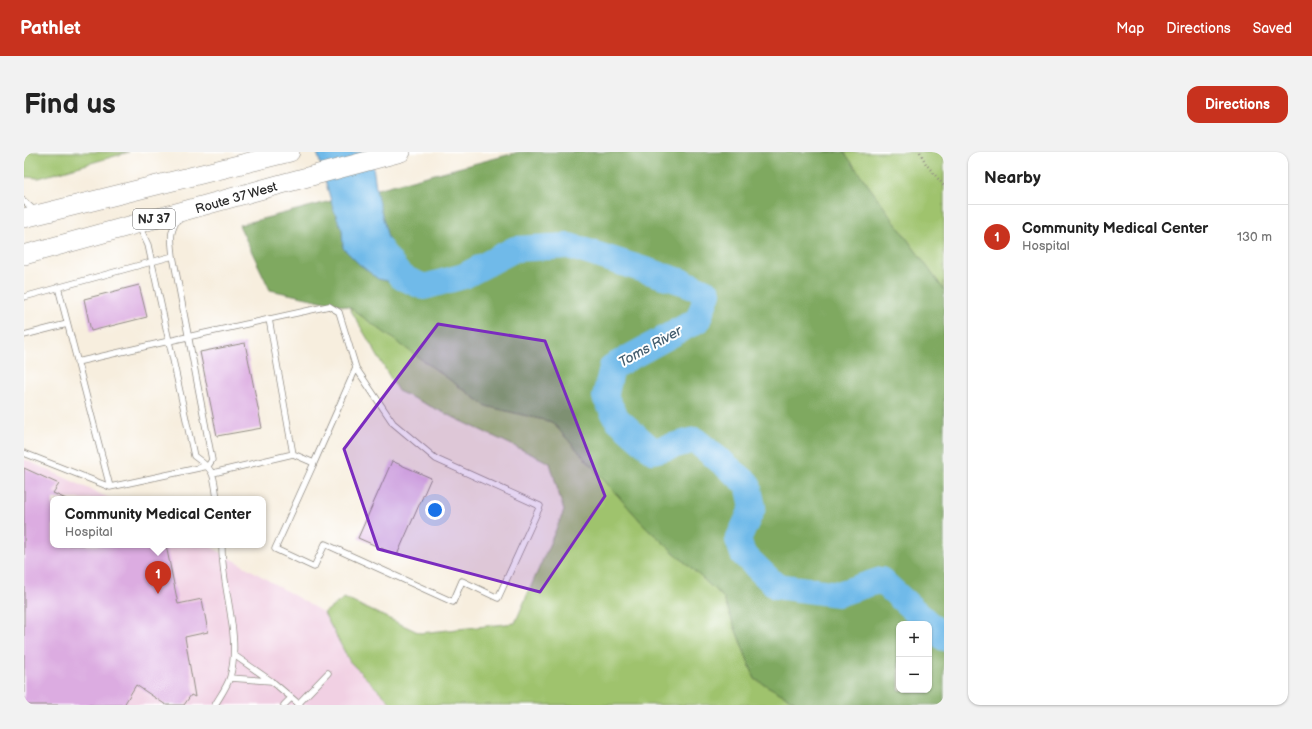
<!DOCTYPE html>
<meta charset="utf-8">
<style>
body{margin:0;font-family:"Balsamiq Sans",sans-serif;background:#f2f2f2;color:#222}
.controls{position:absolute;right:12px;bottom:12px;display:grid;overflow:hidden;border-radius:8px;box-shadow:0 1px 3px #0004}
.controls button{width:36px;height:36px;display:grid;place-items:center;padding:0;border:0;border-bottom:1px solid #e0e0e0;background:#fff;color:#222;font:20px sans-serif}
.you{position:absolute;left:411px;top:358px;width:14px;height:14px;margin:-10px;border:3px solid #fff;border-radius:50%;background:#1a73e8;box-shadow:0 0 0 6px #1a73e833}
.badge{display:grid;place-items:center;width:26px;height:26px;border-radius:50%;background:#c8321e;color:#fff;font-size:13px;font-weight:700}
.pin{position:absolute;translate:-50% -33px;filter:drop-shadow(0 1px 2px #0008)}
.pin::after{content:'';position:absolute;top:21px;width:14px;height:12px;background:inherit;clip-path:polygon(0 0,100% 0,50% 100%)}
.popup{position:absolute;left:26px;top:344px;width:216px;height:52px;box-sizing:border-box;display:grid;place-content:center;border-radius:8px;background:#fff;filter:drop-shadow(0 1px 3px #0005);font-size:13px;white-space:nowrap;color:#767676}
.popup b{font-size:15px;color:#222}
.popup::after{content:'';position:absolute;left:50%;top:100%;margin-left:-8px;border:8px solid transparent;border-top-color:#fff}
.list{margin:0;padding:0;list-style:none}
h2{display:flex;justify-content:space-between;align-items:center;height:52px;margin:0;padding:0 16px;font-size:17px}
h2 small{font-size:13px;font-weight:400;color:#767676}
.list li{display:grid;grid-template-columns:26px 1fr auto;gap:12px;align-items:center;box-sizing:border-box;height:64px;padding:0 16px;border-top:1px solid #e0e0e0}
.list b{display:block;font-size:15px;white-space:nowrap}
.list p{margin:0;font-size:13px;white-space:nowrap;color:#767676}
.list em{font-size:13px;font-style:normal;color:#767676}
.map{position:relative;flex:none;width:920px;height:553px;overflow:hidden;border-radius:12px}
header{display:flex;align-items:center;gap:24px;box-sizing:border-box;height:56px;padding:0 20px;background:#c8321e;color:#fff}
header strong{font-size:19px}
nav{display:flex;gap:22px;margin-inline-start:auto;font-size:14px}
.intro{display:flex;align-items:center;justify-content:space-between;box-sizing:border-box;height:96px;padding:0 24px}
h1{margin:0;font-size:28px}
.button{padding:10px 18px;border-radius:12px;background:#c8321e;color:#fff;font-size:14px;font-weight:700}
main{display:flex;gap:24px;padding:0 24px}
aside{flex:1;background:#fff;border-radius:12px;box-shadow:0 1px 3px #0004}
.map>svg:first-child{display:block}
.built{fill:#f1d0e3}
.green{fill:#9fc36d;stroke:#65774c}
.forest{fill:#7fa960;stroke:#556a46;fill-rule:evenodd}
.water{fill:#70bae9;stroke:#4e728a}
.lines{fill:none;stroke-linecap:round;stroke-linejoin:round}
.river{stroke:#70bae9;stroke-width:26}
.building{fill:#dcace1}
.service-casing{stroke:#918c84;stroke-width:7}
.trunk-casing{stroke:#918c84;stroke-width:20}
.path{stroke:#918c84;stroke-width:2.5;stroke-dasharray:1 3;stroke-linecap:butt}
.service{stroke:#fff;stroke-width:5.5}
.trunk{stroke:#fff;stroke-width:19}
.marked{fill:#7b2cbf;fill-opacity:0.2;stroke:#7b2cbf;stroke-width:3;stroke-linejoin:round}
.labels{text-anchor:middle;stroke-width:4;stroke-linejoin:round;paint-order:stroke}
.shield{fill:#fff;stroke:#6b6b6b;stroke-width:1}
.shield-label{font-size:12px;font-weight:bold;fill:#2b2b2b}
.street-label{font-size:13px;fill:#2b2b2b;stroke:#fff}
.water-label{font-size:14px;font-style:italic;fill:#435d6e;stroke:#fff}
</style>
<header>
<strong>Pathlet</strong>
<nav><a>Map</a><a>Directions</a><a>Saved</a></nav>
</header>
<div class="intro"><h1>Find us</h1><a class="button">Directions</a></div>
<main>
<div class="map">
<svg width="920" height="553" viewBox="0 0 920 553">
<rect width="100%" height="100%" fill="#fff"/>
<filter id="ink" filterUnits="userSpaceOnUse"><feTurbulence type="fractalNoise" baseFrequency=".025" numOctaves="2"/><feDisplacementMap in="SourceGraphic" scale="8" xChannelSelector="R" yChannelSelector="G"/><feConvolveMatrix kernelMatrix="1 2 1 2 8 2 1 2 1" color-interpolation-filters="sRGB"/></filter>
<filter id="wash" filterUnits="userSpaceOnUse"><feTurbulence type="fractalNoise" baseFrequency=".012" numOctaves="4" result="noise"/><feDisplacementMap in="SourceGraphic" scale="16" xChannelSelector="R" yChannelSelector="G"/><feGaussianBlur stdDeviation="0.9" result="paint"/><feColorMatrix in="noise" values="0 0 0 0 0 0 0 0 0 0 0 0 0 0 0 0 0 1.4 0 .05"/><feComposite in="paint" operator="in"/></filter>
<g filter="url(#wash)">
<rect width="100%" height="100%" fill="#f7eede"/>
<path class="built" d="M0,307L87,347H29V393H184L300,461L326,510L369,553H0Z"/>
<path class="green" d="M0,0H105L15,26L0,25Z
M820,0H920V138Z
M325,155L462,254L528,270L621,374L699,445L731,527L777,553H369L326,510L300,461L320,446L396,481L491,471L540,359L526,311L374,239Z"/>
<path class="forest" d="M495,0H820L920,138V553H777L731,527L699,445L621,374L528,270L462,254L325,155L246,138L215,73ZM875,472H905V538H875Z"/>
<path class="water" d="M293,0H347L353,43L365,90L381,115L374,131L354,127L335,112L319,96L318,78L309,56Z"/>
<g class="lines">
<path class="river" d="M355,96L377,125L400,135L440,124L491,97L545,94L662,131L684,141L674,168L588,215L581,245L593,267L629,299L671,288L724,332L729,355L714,388L719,402L752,434L814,442L857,428L905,472
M905,472L920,486"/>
</g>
<g id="blocks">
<path class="building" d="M115,133L123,165L67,179L60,147Z
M221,191L238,276L193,284L176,200Z
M368,309L407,326L373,403L334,386Z
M0,316L35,332L29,341L42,347H29V393H127L137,400L142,393L154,452L178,447L184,480L161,485L171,545L167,543L160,553H142L112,533L100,553H0Z"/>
</g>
</g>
<g filter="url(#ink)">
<use href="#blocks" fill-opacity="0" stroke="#918c84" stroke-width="1"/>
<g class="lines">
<g class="service-casing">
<path id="service" d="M0,49L11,59
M115,74L124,93L170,304C192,320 189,321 193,347
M34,135L86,335L184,314L188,308L149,104C147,85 145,81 155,65
M0,145L149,104
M245,167L269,302
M0,183L43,172
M53,210L145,189L305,154L315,160L332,216L369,271L412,307L516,354L474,446L438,429L429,450L301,392L290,415L251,397L290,311L269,302L189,321
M0,301L86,335
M290,311L332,216
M210,503L250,531L276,553
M206,526L247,529
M274,552L304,521
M191,553C196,544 203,535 206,525C218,483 197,436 198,393
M260,553L267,546"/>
</g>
<g class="trunk-casing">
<path id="trunk" d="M0,66L266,0
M0,103L261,31L377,0"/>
</g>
<path class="path" d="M896,0L902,12L920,34"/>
<use href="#service" class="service"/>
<use href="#trunk" class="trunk"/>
</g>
</g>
<path class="marked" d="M414,172L521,189L581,344L516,440L354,397L320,297Z"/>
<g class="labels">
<rect class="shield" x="109" y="57" width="42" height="20" rx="3"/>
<g class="shield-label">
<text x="130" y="71">NJ 37</text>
</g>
<g class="street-label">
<text transform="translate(212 45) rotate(-16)" y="5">Route 37 West</text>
</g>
<g class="water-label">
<text transform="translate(626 194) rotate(-29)" y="5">Toms River</text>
</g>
</g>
</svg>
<div class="controls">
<button>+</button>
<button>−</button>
</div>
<div class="you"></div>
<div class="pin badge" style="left:134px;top:442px">1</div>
<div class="popup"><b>Community Medical Center</b>Hospital</div>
</div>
<aside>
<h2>Nearby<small></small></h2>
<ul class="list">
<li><span class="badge">1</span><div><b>Community Medical Center</b><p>Hospital</p></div><em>130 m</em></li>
</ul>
</aside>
</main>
